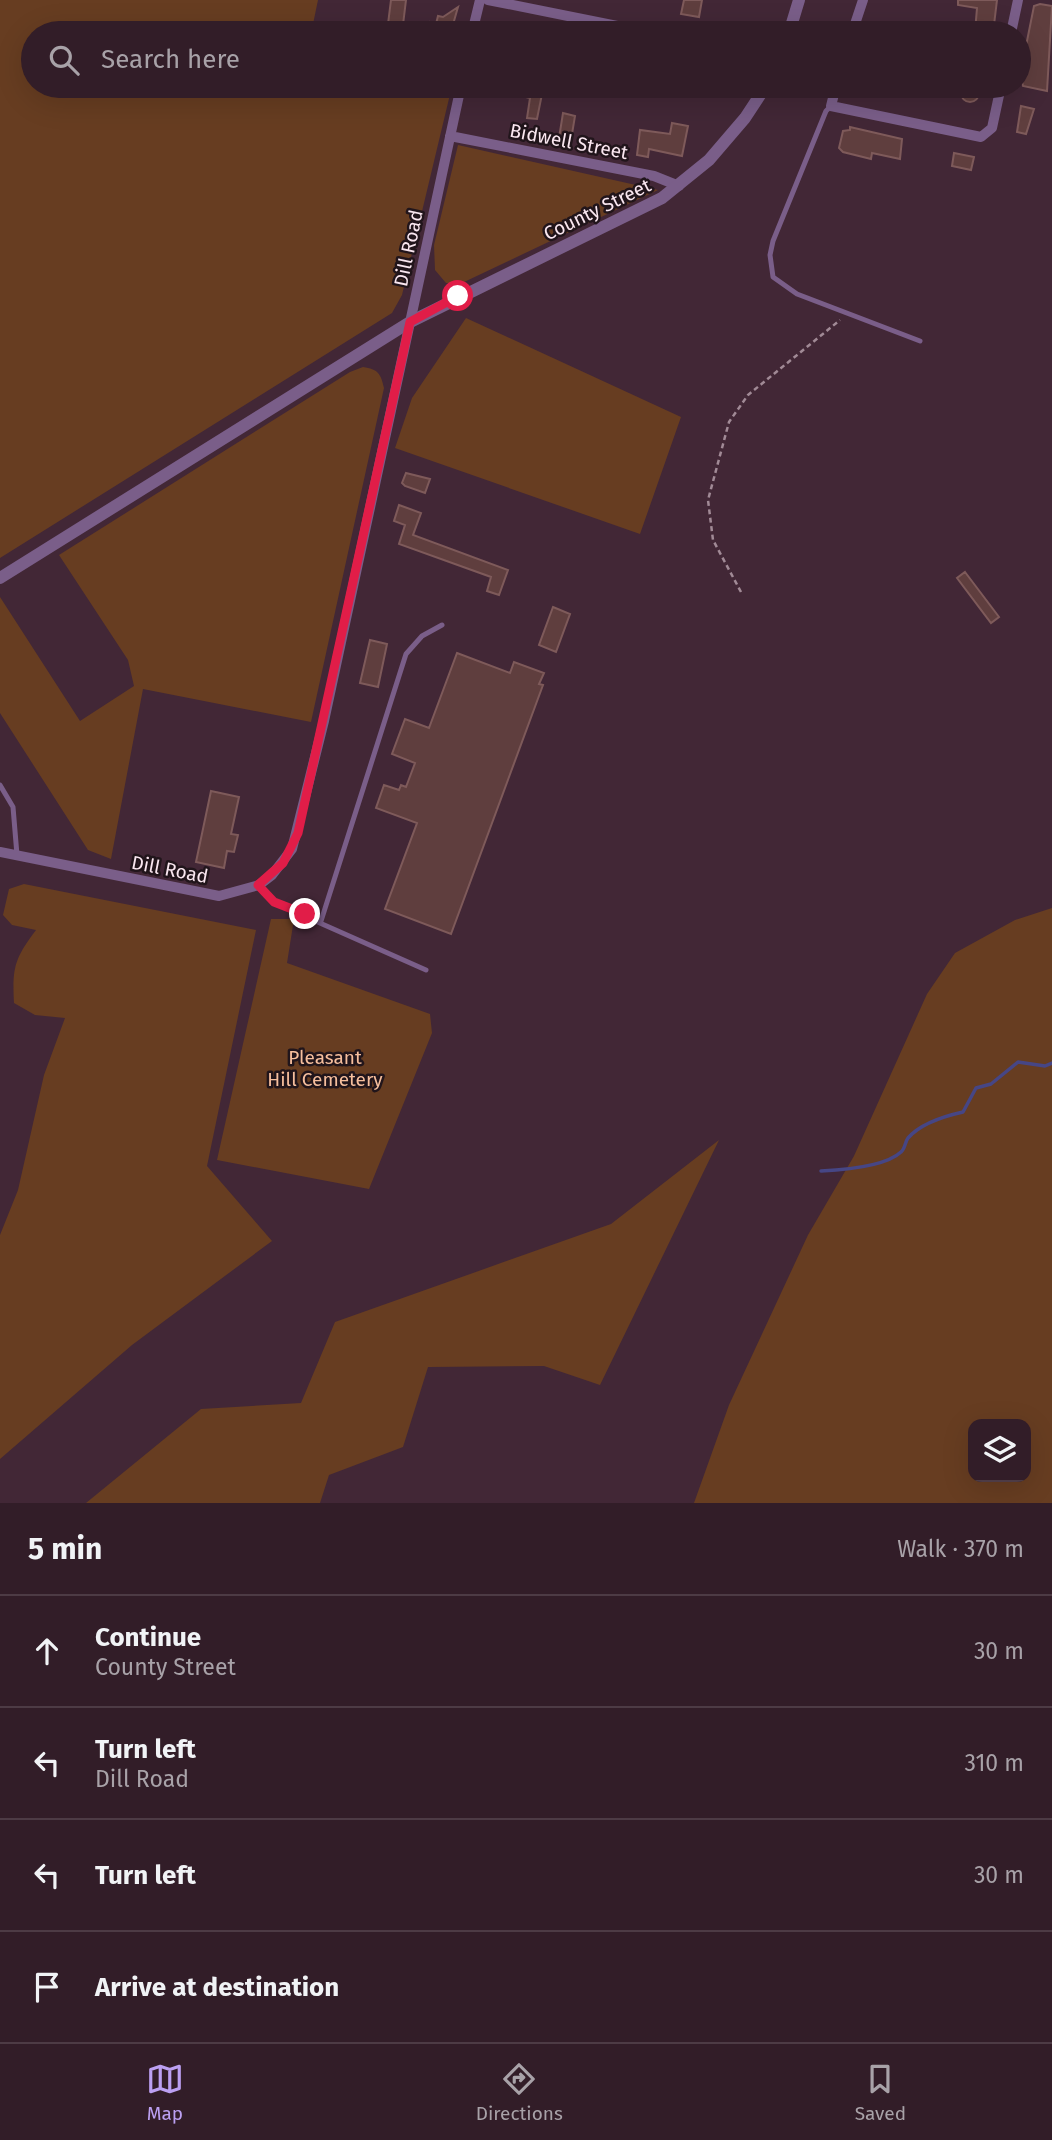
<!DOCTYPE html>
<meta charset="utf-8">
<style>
body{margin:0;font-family:"Fira Sans",sans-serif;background:#3a2630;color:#f1f3f6}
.controls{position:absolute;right:21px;bottom:21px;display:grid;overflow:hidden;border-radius:14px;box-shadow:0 7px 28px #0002}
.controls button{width:63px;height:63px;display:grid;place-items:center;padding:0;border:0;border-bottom:2px solid #4d3b45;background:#321d28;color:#f1f3f6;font:35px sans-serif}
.stop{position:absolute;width:21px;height:21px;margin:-16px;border:5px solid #e11d48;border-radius:50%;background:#fff}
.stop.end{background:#e11d48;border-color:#fff;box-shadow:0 2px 7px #0008}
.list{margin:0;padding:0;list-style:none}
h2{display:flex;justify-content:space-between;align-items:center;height:91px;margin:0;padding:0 28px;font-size:30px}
h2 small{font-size:23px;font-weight:400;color:#a8a2a8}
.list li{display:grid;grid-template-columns:46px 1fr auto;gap:21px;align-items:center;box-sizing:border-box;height:112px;padding:0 28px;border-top:2px solid #4d3b45}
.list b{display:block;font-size:26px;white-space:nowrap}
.list p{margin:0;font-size:23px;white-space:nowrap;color:#a8a2a8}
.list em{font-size:23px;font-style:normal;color:#a8a2a8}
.icon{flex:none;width:38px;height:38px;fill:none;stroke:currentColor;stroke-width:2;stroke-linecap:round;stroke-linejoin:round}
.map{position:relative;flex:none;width:1052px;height:1503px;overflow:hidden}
.search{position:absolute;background:#321d28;box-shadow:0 7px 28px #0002;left:21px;right:21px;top:21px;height:77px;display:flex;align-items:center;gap:18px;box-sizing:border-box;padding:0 24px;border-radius:38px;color:#a8a2a8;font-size:26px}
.sheet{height:539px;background:#321d28}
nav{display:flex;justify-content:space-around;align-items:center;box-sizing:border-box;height:98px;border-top:2px solid #4d3b45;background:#321d28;font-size:19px;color:#a8a2a8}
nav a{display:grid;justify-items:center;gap:4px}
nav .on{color:#bca0f2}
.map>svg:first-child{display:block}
.green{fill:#673d21;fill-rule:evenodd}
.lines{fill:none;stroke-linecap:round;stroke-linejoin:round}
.stream{stroke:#464685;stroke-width:3.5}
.building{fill:#5f3e3e;stroke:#7e5a5a;stroke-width:2}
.path{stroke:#a18a96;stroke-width:2.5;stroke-dasharray:5 3.5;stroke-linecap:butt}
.service{stroke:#7a5e89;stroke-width:5}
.minor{stroke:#7a5e89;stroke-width:10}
.tertiary{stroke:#7a5e89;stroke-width:12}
.route{stroke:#e11d48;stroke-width:9}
.labels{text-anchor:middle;stroke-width:5;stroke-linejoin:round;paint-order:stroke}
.street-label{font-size:19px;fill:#fae7f0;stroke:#21151b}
.park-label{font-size:19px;fill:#f7bf9d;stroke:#21151b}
</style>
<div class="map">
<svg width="1052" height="1503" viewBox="0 0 1052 1503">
<rect width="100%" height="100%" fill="#422736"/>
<path class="green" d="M0,0H318L312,29L323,33H33V86H452L402,295L392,313L0,558Z
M458,145L658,190L462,283H446L435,270L434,245Z
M466,318L681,417L640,534L395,448L412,398Z
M363,367C378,369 381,374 384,388L311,722L143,689L111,859L88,850L0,713V597L80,721L134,686L128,660L59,555L350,372Z
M24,884L256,930L207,1166L272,1241L132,1345L0,1459V1235L18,1190L44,1075L65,1018L35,1015L14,1003C12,967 15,958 36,930L12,925L3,915L9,889Z
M1052,908V1503H694L729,1405L808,1235L854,1156L927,994L955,953L1015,920ZM973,1424H1026V1477H973Z
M271,919H294L287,963L430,1014L432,1033L369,1189L217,1160Z
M719,1140L600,1385L544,1366L428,1367L403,1447L329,1475L320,1503H86L201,1409L301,1403L335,1322L611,1224Z"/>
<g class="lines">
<path class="stream" d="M821,1171C841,1170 885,1167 901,1152C905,1149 905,1142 908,1138C921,1123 945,1116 963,1112L976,1088L991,1084L1018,1062L1045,1066L1052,1063"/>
</g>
<path class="building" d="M391,0H406L402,33L387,32Z
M684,0H702L699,17L681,14Z
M958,0H997L993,33L975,32L977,8L958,5Z
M1040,4L1052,6L1047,91L1023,86L1022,81L1027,61H1023L1034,6Z
M458,7L452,28L459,30V33H428L430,22L436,24L438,16L443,17Z
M961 93a9 9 0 1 1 18 0a9 9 0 1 1-18 0Z
M496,86L543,89L537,119L527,118L530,98L495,90Z
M1021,106L1034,109L1026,134L1017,132Z
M563,113L575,116L571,140L559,138Z
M672,123L688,126L682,156L649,149L648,157L637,155L640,130L670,134Z
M850,127L902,139L900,159L872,153L871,159L843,152L839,148L843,131L850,130Z
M954,153L974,157L971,170L952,166Z
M406,473L430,479L425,493L405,486L402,483Z
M399,505L421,513L413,535L508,570L499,595L487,591L491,577L399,544L405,525L394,521Z
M965,572L999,617L991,623L957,578Z
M553,607L570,614L556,652L539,645Z
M370,640L387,644L378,687L360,683Z
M457,653L510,673L514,662L544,673L539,684L543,685L451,934L385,909L417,823L376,808L384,785L399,790L401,785L406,787L415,763L392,754L405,719L429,728Z
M211,791L239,797L231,834L238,835L234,852L227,851L224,868L196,862Z"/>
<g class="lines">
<path class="path" d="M741,592L713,540L708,500L729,422L748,395L840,320"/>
<path class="service" d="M831,106L826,111L773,241L770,255L773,277L797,294L920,341
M0,785L13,807L17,855
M259,885L274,902L286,908L426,970
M321,921L406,654L422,636L442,625"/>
<path class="minor" d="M488,0L652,33
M472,33L480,0
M852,33L863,0
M1011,33L1018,0
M836,86L831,106L981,137L992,128L1001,86
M450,136L654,176L679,186
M0,852L219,896L259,885L272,875L292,849L324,721L461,86"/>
<path class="tertiary" d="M789,33L799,0
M0,578L410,322L662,198L709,160L745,118L766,86"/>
</g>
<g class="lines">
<path class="route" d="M305,914L274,902L258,885L283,863L298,833L410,322L458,296"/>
</g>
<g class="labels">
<g class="street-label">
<text transform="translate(569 141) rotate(11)" y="7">Bidwell Street</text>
<text transform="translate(597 209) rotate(-26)" y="7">County Street</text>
<text transform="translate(408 248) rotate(-78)" y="7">Dill Road</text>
<text transform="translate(170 869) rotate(11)" y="7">Dill Road</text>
</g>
<g class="park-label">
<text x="325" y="1064">Pleasant<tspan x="325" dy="22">Hill Cemetery</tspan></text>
</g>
</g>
</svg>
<div class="controls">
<button><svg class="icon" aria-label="layers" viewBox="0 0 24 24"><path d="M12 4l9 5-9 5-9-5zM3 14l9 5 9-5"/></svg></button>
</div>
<div class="stop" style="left:458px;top:296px"></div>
<div class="stop end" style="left:305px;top:914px"></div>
<div class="search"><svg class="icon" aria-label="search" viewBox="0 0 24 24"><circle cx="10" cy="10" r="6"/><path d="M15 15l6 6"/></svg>Search here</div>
</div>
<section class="sheet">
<h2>5 min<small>Walk · 370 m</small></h2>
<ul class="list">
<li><svg class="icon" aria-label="ahead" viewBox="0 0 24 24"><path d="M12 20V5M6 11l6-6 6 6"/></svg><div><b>Continue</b><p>County Street</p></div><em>30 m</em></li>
<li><svg class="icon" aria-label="left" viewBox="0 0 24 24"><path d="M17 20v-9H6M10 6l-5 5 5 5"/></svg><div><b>Turn left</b><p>Dill Road</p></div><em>310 m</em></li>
<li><svg class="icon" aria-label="left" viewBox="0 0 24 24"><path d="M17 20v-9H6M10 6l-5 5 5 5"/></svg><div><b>Turn left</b></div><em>30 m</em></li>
<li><svg class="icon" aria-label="arrive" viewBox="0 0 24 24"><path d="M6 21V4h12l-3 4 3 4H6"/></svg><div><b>Arrive at destination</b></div></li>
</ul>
</section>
<nav>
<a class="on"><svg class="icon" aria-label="map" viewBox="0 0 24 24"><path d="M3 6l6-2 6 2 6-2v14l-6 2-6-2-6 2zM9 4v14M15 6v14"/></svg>Map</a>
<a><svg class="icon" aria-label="directions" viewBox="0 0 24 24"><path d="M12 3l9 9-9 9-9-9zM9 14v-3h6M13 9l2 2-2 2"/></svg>Directions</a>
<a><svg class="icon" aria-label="saved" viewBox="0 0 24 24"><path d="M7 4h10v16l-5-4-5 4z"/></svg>Saved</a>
</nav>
